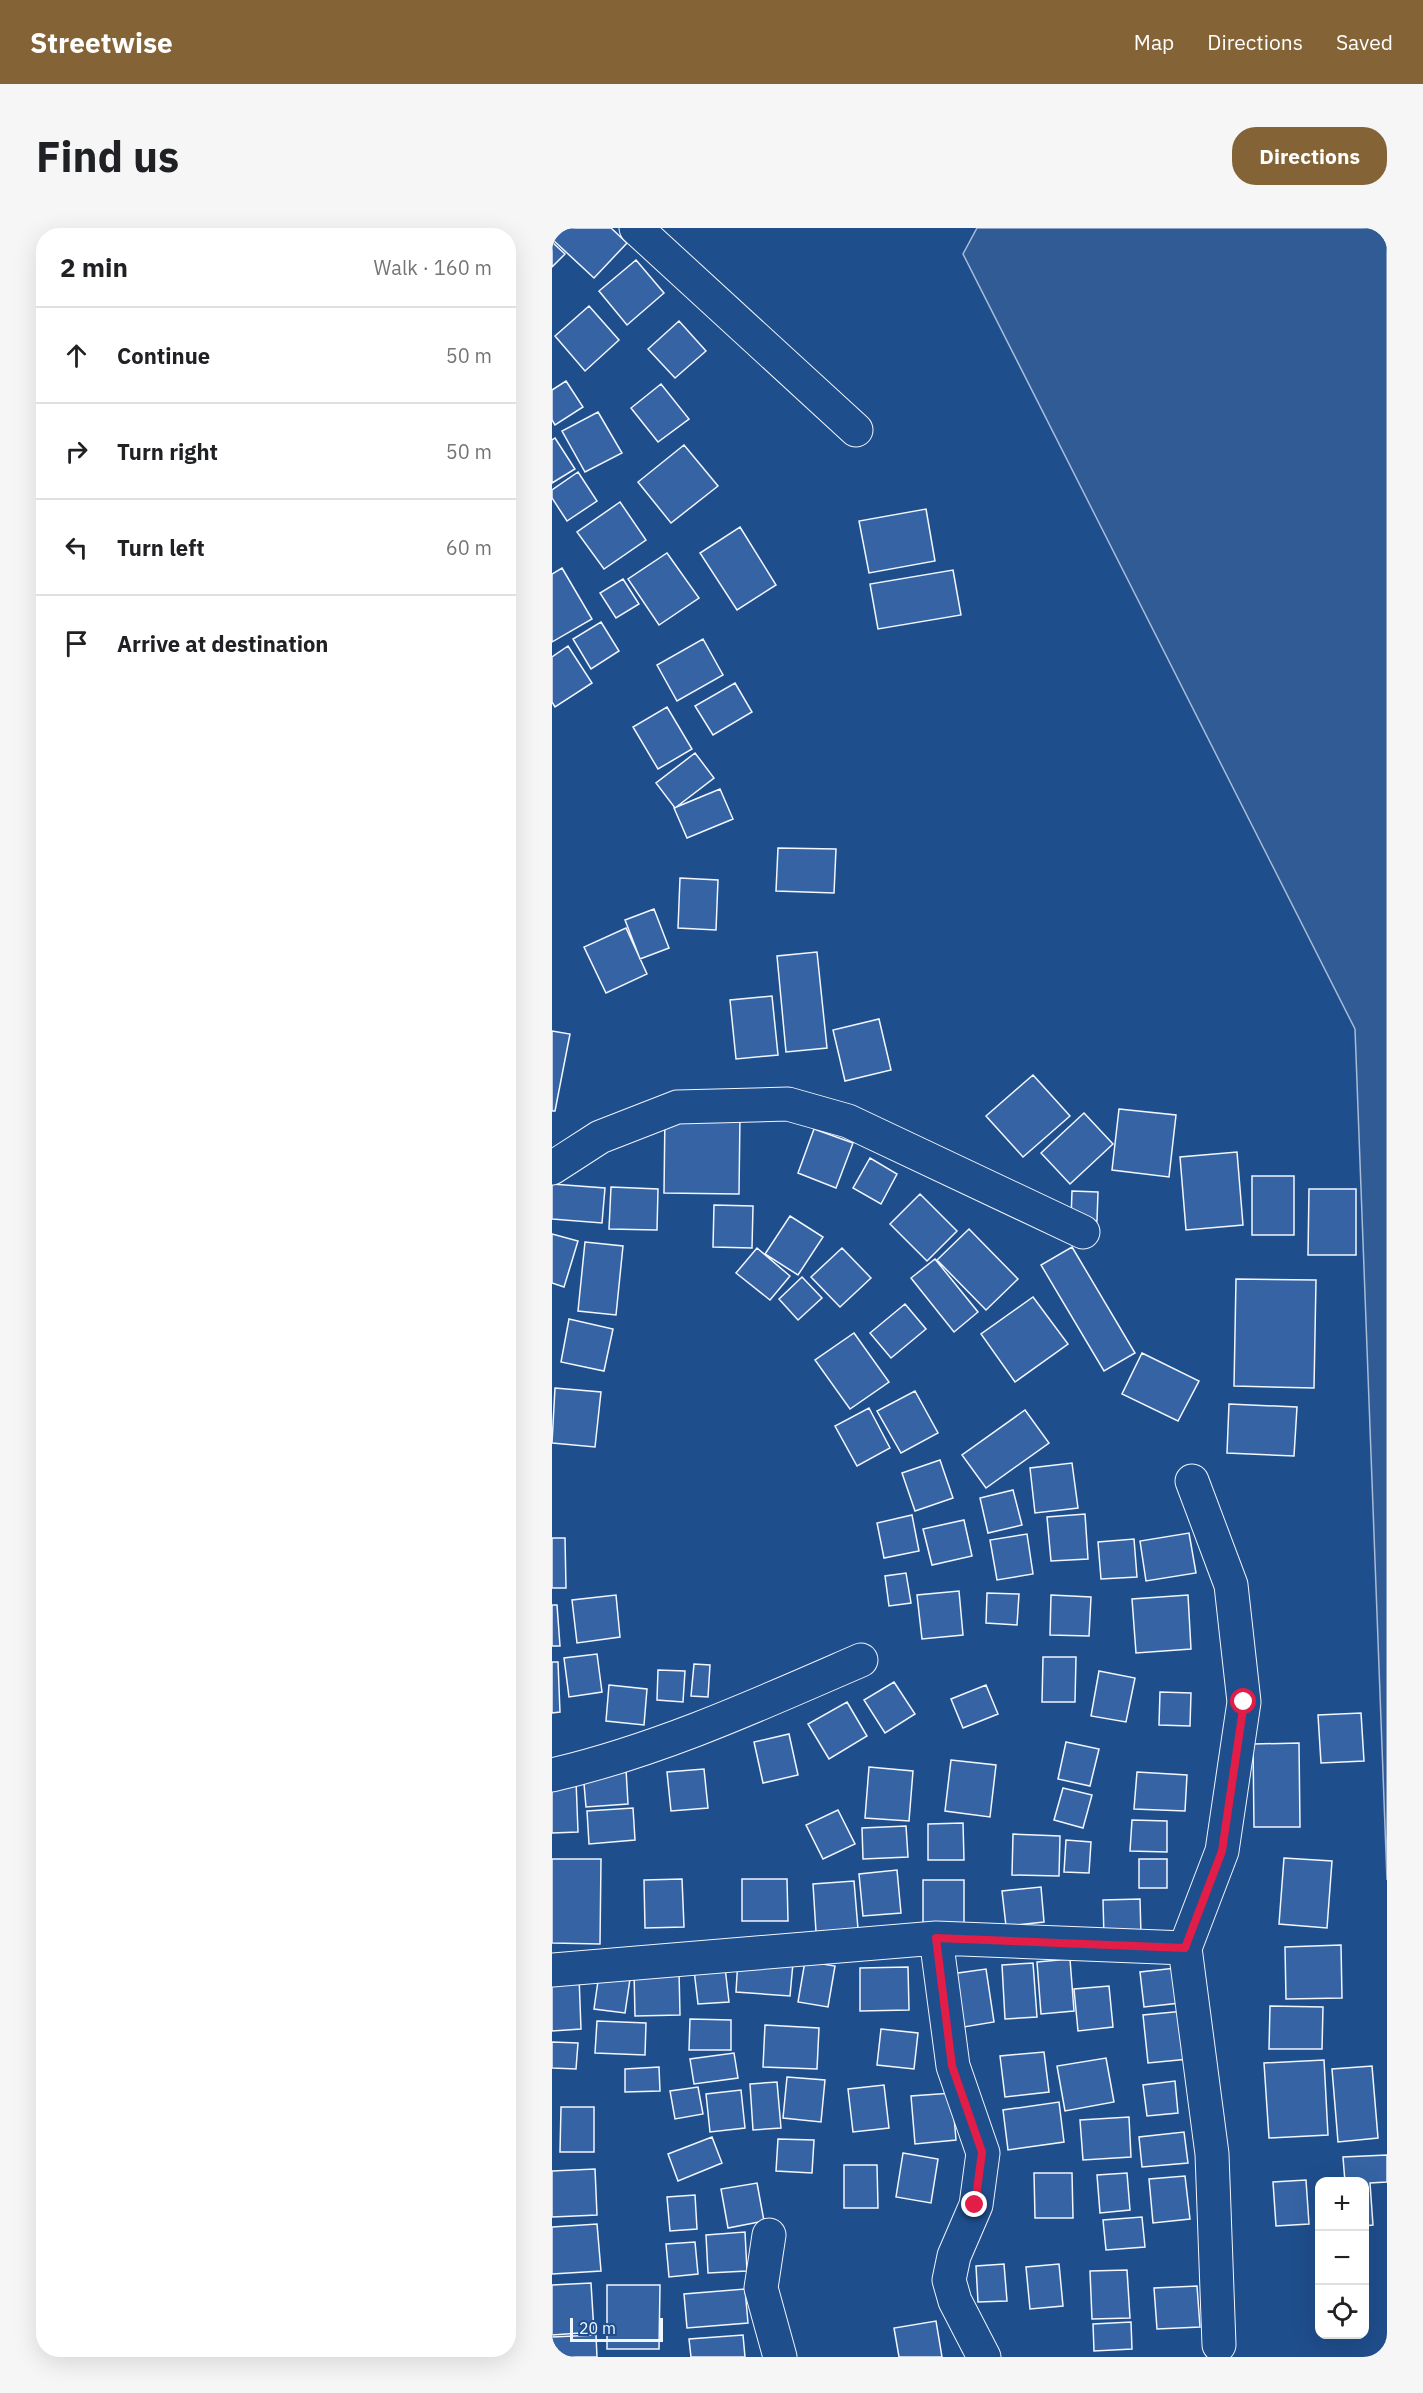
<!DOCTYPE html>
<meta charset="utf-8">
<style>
body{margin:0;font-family:"IBM Plex Sans",sans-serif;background:#f6f6f6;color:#202124}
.controls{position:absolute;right:18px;bottom:18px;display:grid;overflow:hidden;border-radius:12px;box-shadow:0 6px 24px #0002}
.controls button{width:54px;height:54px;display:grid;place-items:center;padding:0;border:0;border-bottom:2px solid #e0e0e0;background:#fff;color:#202124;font:30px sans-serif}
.scale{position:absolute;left:18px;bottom:15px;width:93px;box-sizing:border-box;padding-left:6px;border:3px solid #f2f6ff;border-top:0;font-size:16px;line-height:21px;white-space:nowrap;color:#f2f6ff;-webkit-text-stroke:4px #1f4e8c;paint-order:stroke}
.stop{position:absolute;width:18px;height:18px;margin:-14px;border:4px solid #e11d48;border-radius:50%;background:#fff}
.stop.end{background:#e11d48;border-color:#fff;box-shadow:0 2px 6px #0008}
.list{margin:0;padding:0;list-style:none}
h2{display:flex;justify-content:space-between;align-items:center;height:78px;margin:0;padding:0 24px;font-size:26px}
h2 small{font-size:20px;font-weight:400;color:#757577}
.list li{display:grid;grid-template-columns:39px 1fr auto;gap:18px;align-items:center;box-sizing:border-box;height:96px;padding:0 24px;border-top:2px solid #e0e0e0}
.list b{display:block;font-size:22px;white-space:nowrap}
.list em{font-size:20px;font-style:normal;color:#757577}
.icon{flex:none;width:33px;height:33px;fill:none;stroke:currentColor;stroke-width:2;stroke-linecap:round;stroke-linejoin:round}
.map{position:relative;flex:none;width:835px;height:2129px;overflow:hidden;border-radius:24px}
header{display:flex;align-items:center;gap:36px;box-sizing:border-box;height:84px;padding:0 30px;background:#846436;color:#fff}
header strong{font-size:28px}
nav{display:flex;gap:33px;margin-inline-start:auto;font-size:21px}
.intro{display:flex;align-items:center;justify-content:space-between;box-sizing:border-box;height:144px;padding:0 36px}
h1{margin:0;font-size:42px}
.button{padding:15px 27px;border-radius:24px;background:#846436;color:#fff;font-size:21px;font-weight:700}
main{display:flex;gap:36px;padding:0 36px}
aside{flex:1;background:#fff;border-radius:24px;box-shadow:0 6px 24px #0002}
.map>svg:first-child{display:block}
.built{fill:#305b95;stroke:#a8bbd7;stroke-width:1.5}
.building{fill:#3563a3;stroke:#f2f6ff;stroke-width:1.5}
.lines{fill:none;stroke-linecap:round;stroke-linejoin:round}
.minor-casing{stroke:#f2f6ff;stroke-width:35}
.minor{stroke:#1f4e8c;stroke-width:33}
.route{stroke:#e11d48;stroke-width:8}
</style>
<header>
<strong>Streetwise</strong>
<nav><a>Map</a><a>Directions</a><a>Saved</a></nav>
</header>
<div class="intro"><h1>Find us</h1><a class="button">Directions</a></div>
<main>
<aside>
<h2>2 min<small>Walk · 160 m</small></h2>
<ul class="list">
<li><svg class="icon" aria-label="ahead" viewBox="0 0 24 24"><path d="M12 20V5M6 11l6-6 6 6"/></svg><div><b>Continue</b></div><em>50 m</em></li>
<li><svg class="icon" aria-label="right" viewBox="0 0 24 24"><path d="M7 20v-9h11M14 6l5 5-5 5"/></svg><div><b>Turn right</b></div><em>50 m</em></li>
<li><svg class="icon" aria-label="left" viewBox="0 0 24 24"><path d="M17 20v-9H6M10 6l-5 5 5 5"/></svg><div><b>Turn left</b></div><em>60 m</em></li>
<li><svg class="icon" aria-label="arrive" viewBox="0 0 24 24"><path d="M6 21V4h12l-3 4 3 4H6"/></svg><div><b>Arrive at destination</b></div></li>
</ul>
</aside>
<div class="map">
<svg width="835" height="2129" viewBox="0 0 835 2129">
<rect width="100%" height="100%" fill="#1f4e8c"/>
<path class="built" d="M425,0H835V1652L803,801L411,26Z"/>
<path class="building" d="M13,0H59L75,15L42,50L1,12Z
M0,14L13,26L0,39Z
M84,32L112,65L75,97L47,63Z
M37,78L67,112L33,143L3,108Z
M127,93L154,123L123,150L96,121Z
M14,153L31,179L3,197L0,192V162Z
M109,156L137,191L106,214L79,180Z
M46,184L70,225L33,244L10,203Z
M3,210L23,241L0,255V212Z
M132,217L166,258L119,295L86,254Z
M26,244L45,273L15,293L0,270V262Z
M68,274L94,312L52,341L25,304Z
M374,281L383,333L317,345L307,293Z
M188,299L224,357L185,382L148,325Z
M115,325L147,370L107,397L76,351Z
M10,340L40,391L0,414V346Z
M401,342L409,387L326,401L318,356Z
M71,351L87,376L64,390L48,365Z
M49,394L67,423L39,441L21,411Z
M151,411L171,447L125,473L105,437Z
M16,418L40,455L3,479L0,474V429Z
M183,455L200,484L161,507L143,478Z
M115,479L140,521L106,541L81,499Z
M143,525L162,550L123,580L104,555Z
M168,561L181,591L135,610L122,580Z
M226,620L284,621L282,665L224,663Z
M128,650L166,652L164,702L126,700Z
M102,681L117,720L88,731L73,692Z
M74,700L95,746L54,765L32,719Z
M265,724L275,820L234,824L225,728Z
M220,768L226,827L184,831L178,772Z
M327,791L339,842L293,853L281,802Z
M0,803L18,806L3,883H0Z
M481,847L518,888L471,929L434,888Z
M567,881L624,887L617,949L560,942Z
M113,885L188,886L187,966L112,965Z
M532,885L561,916L518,956L489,925Z
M262,901L301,915L284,960L246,945Z
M685,924L691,997L634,1002L628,929Z
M318,930L345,946L329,976L301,960Z
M700,948H742V1007H700Z
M0,956L53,960L50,995L0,991Z
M59,959L106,961L105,1002L57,1001Z
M757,961H804V1027H756Z
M520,963L546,964L545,993L519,992Z
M368,966L405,1003L375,1033L338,996Z
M162,977L201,978L200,1020L161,1019Z
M238,988L271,1009L246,1047L213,1026Z
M417,1001L466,1051L434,1082L385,1032Z
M0,1006L26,1013L12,1059L0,1055Z
M33,1014L71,1018L64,1087L26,1083Z
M520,1019L583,1125L552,1143L489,1037Z
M205,1020L238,1048L218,1072L184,1045Z
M290,1020L319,1050L288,1079L259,1049Z
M383,1031L426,1084L402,1104L359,1050Z
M250,1049L270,1070L246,1092L227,1071Z
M684,1051L764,1052L762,1160L682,1158Z
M481,1069L516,1116L463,1154L429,1106Z
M353,1076L374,1101L339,1130L318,1105Z
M17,1091L61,1101L52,1143L9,1134Z
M302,1105L337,1154L298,1181L263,1132Z
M590,1125L647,1153L626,1193L570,1166Z
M3,1160L49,1164L43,1219L0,1215Z
M363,1163L386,1205L349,1225L325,1183Z
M677,1176L745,1179L742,1228L675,1225Z
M317,1180L338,1220L305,1238L283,1198Z
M473,1182L497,1215L434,1260L410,1227Z
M388,1232L401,1270L363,1283L350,1245Z
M520,1235L526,1280L483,1285L478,1240Z
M461,1262L470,1297L436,1305L428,1270Z
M533,1286L536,1331L499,1333L495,1289Z
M360,1287L367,1323L332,1330L325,1295Z
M412,1292L420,1328L380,1337L371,1301Z
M637,1305L644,1345L594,1353L588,1313Z
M475,1306L481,1346L445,1352L438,1312Z
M0,1310H13L14,1360H0Z
M582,1311L585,1349L549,1351L546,1314Z
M354,1345L359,1375L337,1378L333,1348Z
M407,1363L411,1407L370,1411L365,1367Z
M435,1365L467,1366L465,1397L434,1395Z
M64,1367L68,1409L25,1415L20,1372Z
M499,1367L539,1369L537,1408L498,1407Z
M636,1367L639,1421L584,1425L580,1371Z
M0,1377H5L8,1418H0Z
M45,1426L50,1464L17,1469L12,1430Z
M491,1429H524L523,1474H490Z
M0,1434H6L8,1484L0,1485Z
M142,1436L158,1437L156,1469L139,1468Z
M106,1442L133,1443L131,1474L105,1472Z
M547,1443L583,1450L574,1494L539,1488Z
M342,1454L363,1486L333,1505L312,1472Z
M57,1457L95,1461L92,1497L54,1493Z
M434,1457L446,1486L411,1500L399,1471Z
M608,1464L639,1465L638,1498L607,1497Z
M295,1474L315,1508L277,1531L256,1496Z
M809,1485L812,1533L769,1535L766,1487Z
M237,1506L246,1547L211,1555L202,1514Z
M514,1514L547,1521L538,1558L506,1551Z
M747,1515L748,1599H702L701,1516Z
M399,1532L444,1537L438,1589L393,1583Z
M317,1539L361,1543L357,1593L313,1590Z
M74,1541L76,1576L34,1579L31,1544Z
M152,1541L156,1580L119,1583L115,1544Z
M585,1544L635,1547L633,1583L582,1581Z
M24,1552L26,1604L0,1605V1553Z
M511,1560L540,1567L531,1600L502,1592Z
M81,1580L83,1612L37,1616L35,1583Z
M286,1582L303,1616L271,1631L254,1597Z
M580,1592L615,1593V1624L578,1623Z
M411,1595L412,1632H376V1596Z
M354,1598L356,1629L311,1631L310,1600Z
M461,1606L508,1608L507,1648L460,1647Z
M514,1612L539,1614L537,1645L512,1644Z
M732,1630L780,1633L775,1700L727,1696Z
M0,1631H49L48,1716L0,1715Z
M587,1631H615V1660H587Z
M345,1642L349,1685L311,1688L307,1646Z
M130,1651L132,1699L93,1700L92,1652Z
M190,1651H235L236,1693H190Z
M371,1652H412V1699H371Z
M302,1653L306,1701L264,1704L261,1656Z
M489,1659L492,1694L454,1698L450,1663Z
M588,1671L589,1708L552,1710L551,1672Z
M789,1717L790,1770L734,1771L733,1719Z
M186,1731L241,1735L238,1768L184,1764Z
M518,1731L522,1783L489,1786L485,1734Z
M253,1733L283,1738L276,1779L246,1774Z
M481,1735L485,1789L453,1791L450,1737Z
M173,1739L177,1774L146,1776L142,1742Z
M356,1739L357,1782L308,1783V1740Z
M624,1740L628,1775L592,1779L588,1744Z
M434,1741L442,1794L406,1800L399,1746Z
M127,1742L128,1787L83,1788L82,1743Z
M47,1746L78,1751L73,1785L42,1781Z
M27,1748L29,1801L0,1803V1749Z
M557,1758L561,1799L526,1803L522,1761Z
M718,1778L771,1779L770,1821H717Z
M632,1783L637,1831L596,1835L591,1787Z
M138,1791L179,1792V1822H137Z
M45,1793L94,1795L93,1827L43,1825Z
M213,1797L267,1800L265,1841L211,1839Z
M329,1801L366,1805L362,1841L325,1837Z
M0,1814L26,1815L24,1841L0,1840Z
M492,1824L497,1864L453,1869L448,1828Z
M182,1825L186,1850L142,1856L138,1831Z
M554,1830L562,1874L513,1883L505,1838Z
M772,1832L776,1907L717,1910L712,1835Z
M820,1838L826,1910L786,1914L780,1841Z
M107,1839L108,1863L73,1864V1841Z
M235,1849L273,1852L269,1894L231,1890Z
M623,1853L626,1885L595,1888L591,1857Z
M225,1854L229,1900L201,1902L198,1856Z
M332,1857L337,1900L301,1904L296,1861Z
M146,1859L151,1886L123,1891L118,1863Z
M189,1862L193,1900L158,1904L154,1866Z
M400,1865L404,1912L363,1916L359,1868Z
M507,1874L512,1914L456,1922L451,1882Z
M9,1879H42V1924H8Z
M577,1889L579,1929L531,1932L528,1892Z
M632,1904L636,1935L590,1939L587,1909Z
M160,1909L170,1935L126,1953L116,1926Z
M226,1911L262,1912L260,1945L224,1943Z
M351,1925L386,1931L379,1975L344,1969Z
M835,1927V1954L818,1955L821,1997L812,1998V1954H793L791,1929Z
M292,1937H325L326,1980H292Z
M43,1941L45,1987L0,1989V1943Z
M482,1945H520L521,1990H483Z
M575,1945L578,1982L548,1985L545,1947Z
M633,1948L638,1991L601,1995L597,1951Z
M754,1952L757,1996L724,1998L721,1954Z
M205,1955L212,1993L176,2000L169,1961Z
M143,1967L145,2001L118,2003L115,1969Z
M590,1989L593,2019L554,2022L551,1992Z
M45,1996L49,2043L0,2046V1999Z
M193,2004L195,2043L156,2045L154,2007Z
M143,2014L146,2046L117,2049L114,2016Z
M452,2036L455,2073L426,2074L424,2038Z
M507,2036L511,2078L478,2081L474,2039Z
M575,2042L578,2090L540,2091L538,2043Z
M812,2047H814L816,2096H812Z
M39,2055L42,2104L0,2107V2057Z
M55,2057H108L107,2121H55Z
M645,2058L648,2099L605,2101L602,2060Z
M193,2061L196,2095L135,2100L132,2066Z
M384,2093L390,2129H347L342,2100Z
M579,2094L580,2121L542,2123L541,2096Z
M44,2107L45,2129H0V2109Z
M191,2107L193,2129H139L137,2111Z"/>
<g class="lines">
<g class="minor-casing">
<path id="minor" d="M84,0L304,202
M0,940L48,909L125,879L236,876L296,893L531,1004
M640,1253L679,1357L692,1474L670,1623L633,1720L660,1926L667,2117
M0,1547C107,1522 208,1476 309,1432
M384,1710L401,1838L431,1925L424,1977L402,2028L397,2052L403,2073L432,2129
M0,1742L384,1710L633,1720
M217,2007L209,2060L228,2129"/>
</g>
<use href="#minor" class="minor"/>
</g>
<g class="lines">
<path class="route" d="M423,1977L430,1924L400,1838L384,1710L633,1720L670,1623L692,1474"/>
</g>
</svg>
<div class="controls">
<button>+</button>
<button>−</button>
<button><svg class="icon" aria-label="locate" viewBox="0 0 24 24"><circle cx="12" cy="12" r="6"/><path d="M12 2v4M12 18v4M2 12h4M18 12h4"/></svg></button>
</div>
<div class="scale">20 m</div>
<div class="stop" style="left:692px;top:1474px"></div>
<div class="stop end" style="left:423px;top:1977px"></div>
</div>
</main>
